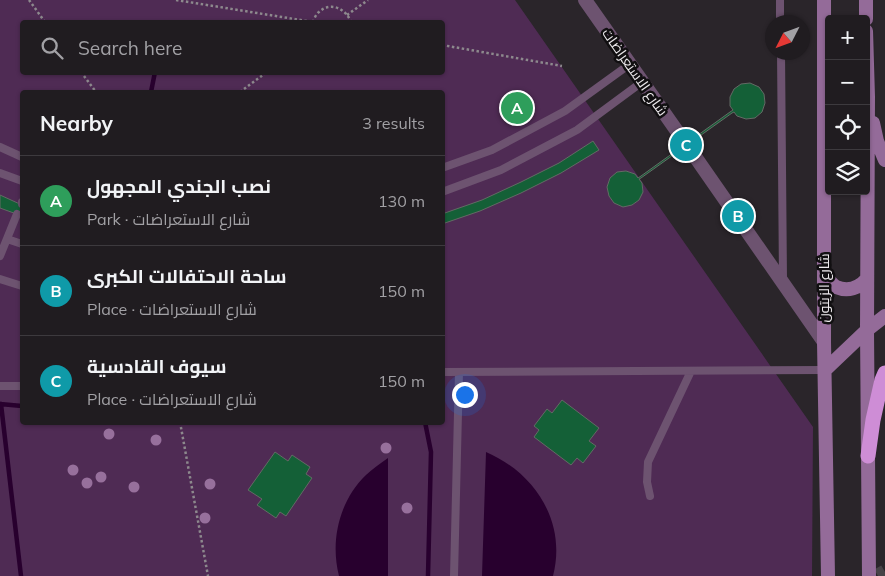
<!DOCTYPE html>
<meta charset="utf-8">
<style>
body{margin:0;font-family:Mulish,Cairo,sans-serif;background:#2d292d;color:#f1f3f6}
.controls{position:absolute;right:15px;top:15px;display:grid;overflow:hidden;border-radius:5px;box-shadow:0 1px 4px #0004}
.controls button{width:45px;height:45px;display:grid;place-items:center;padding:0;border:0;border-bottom:1px solid #3d3a3e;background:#201c20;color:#f1f3f6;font:25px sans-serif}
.compass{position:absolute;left:765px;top:15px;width:45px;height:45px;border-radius:50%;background:#201c20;box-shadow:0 1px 4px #0004;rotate:228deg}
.you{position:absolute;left:464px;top:394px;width:18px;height:18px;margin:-12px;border:4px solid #fff;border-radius:50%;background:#1a73e8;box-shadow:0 0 0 8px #1a73e833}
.badge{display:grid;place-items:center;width:32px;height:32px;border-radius:50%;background:#37d880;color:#fff;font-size:16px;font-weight:700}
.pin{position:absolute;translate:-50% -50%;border:2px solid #fff;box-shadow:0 1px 5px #0006}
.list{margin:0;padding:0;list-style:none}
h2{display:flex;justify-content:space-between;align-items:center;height:65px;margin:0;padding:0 20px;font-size:21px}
h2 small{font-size:16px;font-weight:400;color:#a2a1a5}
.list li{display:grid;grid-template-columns:32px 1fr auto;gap:15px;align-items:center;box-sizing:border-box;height:90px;padding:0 20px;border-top:1px solid #3d3a3e}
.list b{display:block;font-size:19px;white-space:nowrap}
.list p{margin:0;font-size:16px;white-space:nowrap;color:#a2a1a5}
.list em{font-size:16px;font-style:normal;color:#a2a1a5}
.icon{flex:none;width:28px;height:28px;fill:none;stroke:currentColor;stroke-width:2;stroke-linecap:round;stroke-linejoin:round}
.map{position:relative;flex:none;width:885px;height:576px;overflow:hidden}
.search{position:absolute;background:#201c20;box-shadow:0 1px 4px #0004;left:20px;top:20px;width:425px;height:55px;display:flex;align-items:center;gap:12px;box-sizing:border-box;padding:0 18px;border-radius:5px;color:#a2a1a5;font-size:19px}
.panel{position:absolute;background:#201c20;box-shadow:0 1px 4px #0004;left:20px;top:90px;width:425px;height:335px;border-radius:5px}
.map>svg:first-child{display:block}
.green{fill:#4f2b54;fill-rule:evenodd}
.water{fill:#28002e}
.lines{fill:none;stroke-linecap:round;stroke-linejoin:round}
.stream{stroke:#28002e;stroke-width:4.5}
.building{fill:#146037;stroke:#636a65}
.motorway-tunnel{stroke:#474347;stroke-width:15;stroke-dasharray:15 8;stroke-linecap:butt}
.path{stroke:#8d898d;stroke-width:2.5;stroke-dasharray:2.5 2.5;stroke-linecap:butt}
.service{stroke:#6d5370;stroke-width:8}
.minor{stroke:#6d5370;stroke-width:14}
.secondary{stroke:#946b99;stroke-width:14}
.motorway{stroke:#ce8dd6;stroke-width:15}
.tree{fill:#97709c}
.labels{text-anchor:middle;stroke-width:5;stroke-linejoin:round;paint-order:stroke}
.street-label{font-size:14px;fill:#edeaed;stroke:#110f11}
</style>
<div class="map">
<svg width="885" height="576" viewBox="0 0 885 576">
<rect width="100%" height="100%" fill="#2a252a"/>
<path class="green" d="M0,0H515L813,427L812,576H0ZM22,22H442V72H22ZM22,92H442V422H22Z"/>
<path class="water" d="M486,452C535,473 567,522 553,576H482Z
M388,458V576H339C330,541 339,501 366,475C372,469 380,464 388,458Z"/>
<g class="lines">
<path class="stream" d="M151,92L155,72
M0,404L22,406
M1,404L21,576
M425,422L431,452L428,576"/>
</g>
<path class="building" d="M750,83L759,87L764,94L765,103L762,112L755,118L746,119L737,116L734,112L732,113L641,178L639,179L642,183L643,192L639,200L632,205L623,207L614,203L609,196L607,187L610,178L617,172L626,171L635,174L638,178L641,176L730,112L733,110L730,106V97L734,89L741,84Z
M593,141L599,150L561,173L521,193L480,211L442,224V214L482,200L521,182L559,163Z
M0,195L22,205V216L0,208Z
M562,400L599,428L589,441L596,446L583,463L577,458L571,465L534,437L539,430L534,426L547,409L552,413Z
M275,452L288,461L292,455L310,467L306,474L312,478L286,516L280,512L276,518L257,505L262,499L248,490Z"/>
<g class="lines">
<path class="motorway-tunnel" d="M878,576L885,572"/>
<path class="path" d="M29,0L45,22
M176,0L313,22
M347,15L368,0
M313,22C314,19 316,14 319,12C331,1 346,9 351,22
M442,45L562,66
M81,72L96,92
M240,92L267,72
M180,422L208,576"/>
<path class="service" d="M780,0V22
M781,52L783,280
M0,147L22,157
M442,168L492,150L565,111L630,64
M0,173L22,181
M442,192L501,170L577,130L642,82
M22,204V202
M7,239L22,244
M0,256L17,214
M0,279L22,286
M442,372L825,370
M0,386H22
M650,496L647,482L648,462L691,371
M454,576L459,372"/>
<path class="minor" d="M585,0L686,144
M687,145L824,342"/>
<path class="secondary" d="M824,0V342L828,576
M866,0V19
M866,31L868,97L867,330L869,576
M873,123L877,141L885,160
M825,275C828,279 831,284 836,287C848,292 859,288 867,279
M825,370L867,330L885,316"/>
<path class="motorway" d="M868,456L873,420L882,380L885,373"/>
</g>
<g class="tree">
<circle cx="109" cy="434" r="5.5"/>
<circle cx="156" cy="440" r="5.5"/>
<circle cx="386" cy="448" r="5.5"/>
<circle cx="73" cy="470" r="5.5"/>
<circle cx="101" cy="477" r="5.5"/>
<circle cx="87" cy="483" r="5.5"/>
<circle cx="210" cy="484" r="5.5"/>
<circle cx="134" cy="487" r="5.5"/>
<circle cx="407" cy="508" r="5.5"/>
<circle cx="205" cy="518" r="5.5"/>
</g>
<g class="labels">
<g class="street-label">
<text transform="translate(635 72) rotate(55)" y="5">شارع الاستعراضات</text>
<text transform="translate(824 288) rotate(-90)" y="5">شارع الزيتون</text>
</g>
</g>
</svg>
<div class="controls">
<button>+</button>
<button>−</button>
<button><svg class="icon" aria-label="locate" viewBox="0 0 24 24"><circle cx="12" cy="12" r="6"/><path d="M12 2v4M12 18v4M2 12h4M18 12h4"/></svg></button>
<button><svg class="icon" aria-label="layers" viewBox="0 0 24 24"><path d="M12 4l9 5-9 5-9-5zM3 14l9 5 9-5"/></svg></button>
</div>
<svg class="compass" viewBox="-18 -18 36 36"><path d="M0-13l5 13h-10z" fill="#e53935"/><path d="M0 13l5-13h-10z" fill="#a2a1a5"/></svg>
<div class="you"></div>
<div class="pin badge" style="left:517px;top:108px;background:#2e9e5b">A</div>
<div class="pin badge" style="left:738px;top:216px;background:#0f9aa8">B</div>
<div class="pin badge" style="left:686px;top:145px;background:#0f9aa8">C</div>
<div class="search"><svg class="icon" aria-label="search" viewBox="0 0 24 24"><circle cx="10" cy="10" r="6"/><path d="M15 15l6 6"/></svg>Search here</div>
<section class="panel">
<h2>Nearby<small>3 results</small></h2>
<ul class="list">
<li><span class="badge" style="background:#2e9e5b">A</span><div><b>نصب الجندي المجهول</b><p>Park · شارع الاستعراضات</p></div><em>130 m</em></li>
<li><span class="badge" style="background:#0f9aa8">B</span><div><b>ساحة الاحتفالات الكبرى</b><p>Place · شارع الاستعراضات</p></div><em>150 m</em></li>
<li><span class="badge" style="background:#0f9aa8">C</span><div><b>سيوف القادسية</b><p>Place · شارع الاستعراضات</p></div><em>150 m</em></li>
</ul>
</section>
</div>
